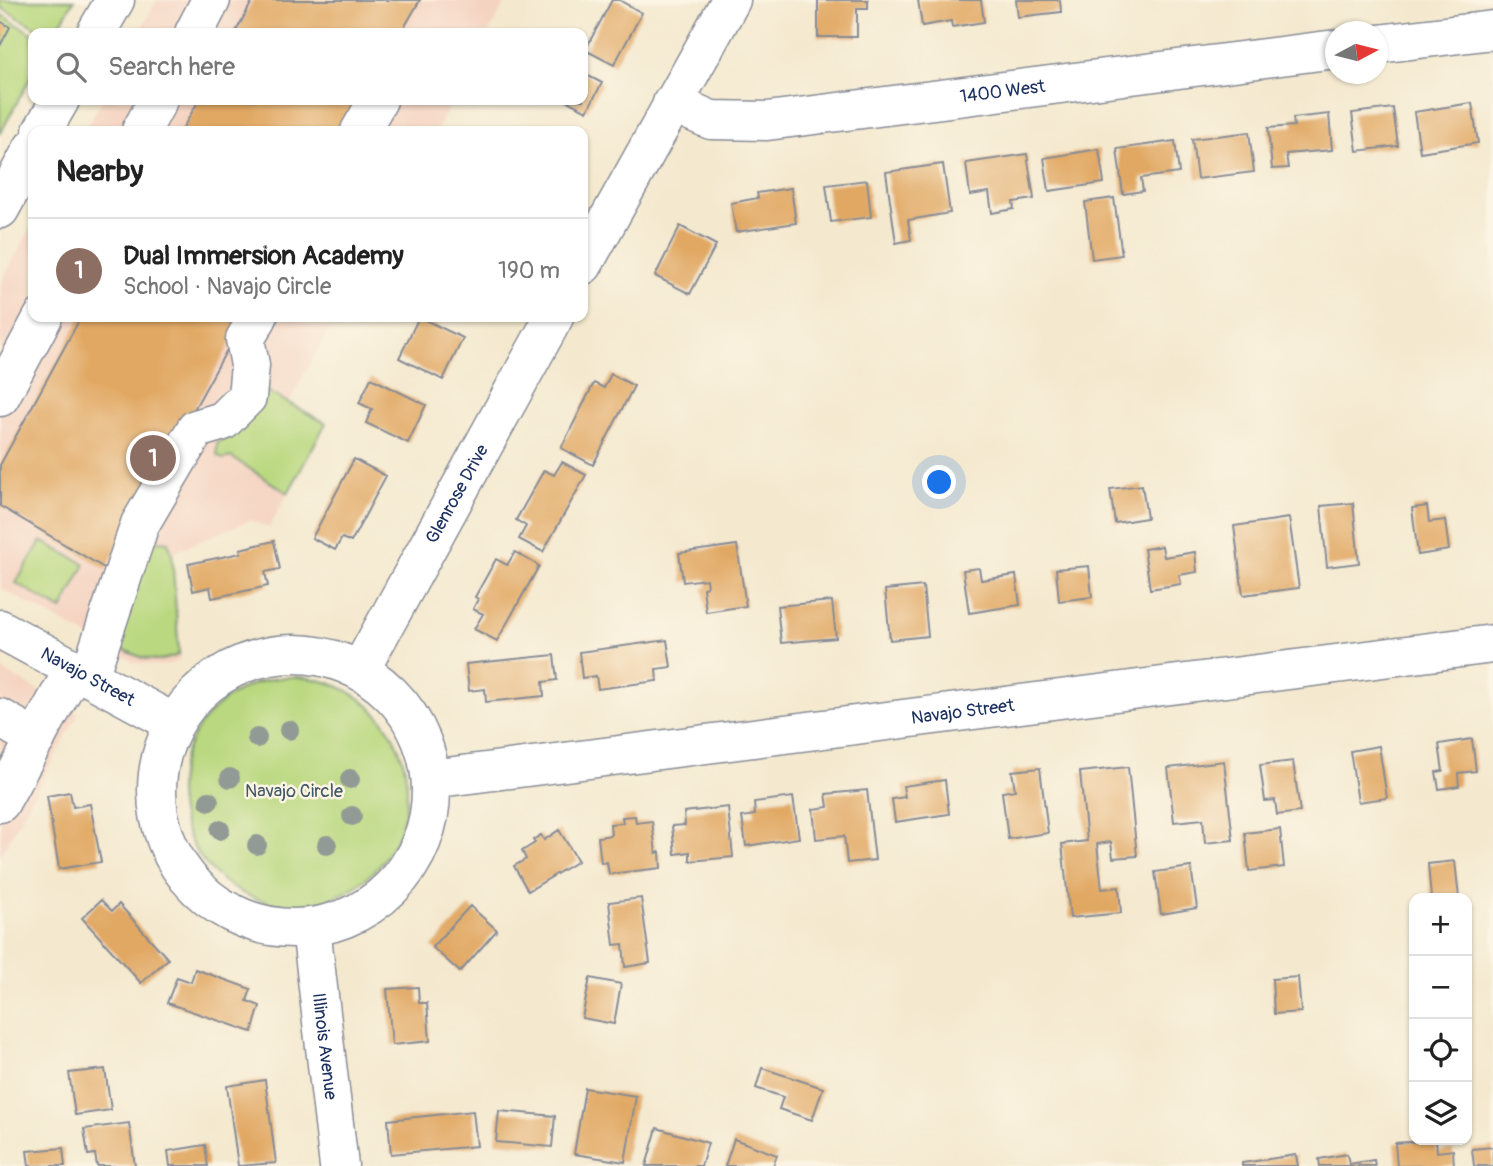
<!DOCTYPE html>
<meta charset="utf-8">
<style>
body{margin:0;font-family:Pangolin,sans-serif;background:#f6f6f6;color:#222}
.controls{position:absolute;right:21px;bottom:21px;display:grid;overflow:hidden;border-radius:14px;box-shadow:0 2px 5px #0004}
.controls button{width:63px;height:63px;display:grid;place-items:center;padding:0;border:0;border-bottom:2px solid #e0e0e0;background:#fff;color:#222;font:35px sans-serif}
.compass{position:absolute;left:1325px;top:21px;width:63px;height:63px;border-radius:50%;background:#fff;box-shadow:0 2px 5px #0004;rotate:83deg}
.you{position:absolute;left:940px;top:483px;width:24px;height:24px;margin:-18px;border:5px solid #fff;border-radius:50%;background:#1a73e8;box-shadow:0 0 0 10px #1a73e833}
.badge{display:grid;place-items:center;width:46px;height:46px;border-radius:50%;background:#ea580c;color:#fff;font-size:23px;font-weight:700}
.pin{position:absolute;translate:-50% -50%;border:4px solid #fff;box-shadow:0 2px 7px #0006}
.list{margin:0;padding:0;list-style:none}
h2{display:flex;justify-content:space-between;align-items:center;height:91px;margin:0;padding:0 28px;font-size:30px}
h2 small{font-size:23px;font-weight:400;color:#767676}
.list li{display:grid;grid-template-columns:46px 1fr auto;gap:21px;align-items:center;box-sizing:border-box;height:105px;padding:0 28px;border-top:2px solid #e0e0e0}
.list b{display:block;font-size:26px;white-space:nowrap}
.list p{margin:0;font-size:23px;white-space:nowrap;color:#767676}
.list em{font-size:23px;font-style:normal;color:#767676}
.icon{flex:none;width:38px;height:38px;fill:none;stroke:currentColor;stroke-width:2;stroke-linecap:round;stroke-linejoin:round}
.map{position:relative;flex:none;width:1493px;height:1166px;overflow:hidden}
.search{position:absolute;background:#fff;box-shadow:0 2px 5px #0004;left:28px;top:28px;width:560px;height:77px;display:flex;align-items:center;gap:18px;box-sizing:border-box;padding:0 24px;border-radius:14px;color:#767676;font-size:26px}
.panel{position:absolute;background:#fff;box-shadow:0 2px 5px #0004;left:28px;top:126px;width:560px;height:196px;border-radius:14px}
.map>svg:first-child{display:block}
.built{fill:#f5d3c1}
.green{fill:#b9d87f;stroke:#6a846e;stroke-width:2}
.building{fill:#e1a864}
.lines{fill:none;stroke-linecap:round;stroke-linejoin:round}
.minor-casing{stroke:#888c96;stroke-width:41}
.minor{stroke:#fff;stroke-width:38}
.tree{fill:#929a95}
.labels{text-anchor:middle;stroke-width:5;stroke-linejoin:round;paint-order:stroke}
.street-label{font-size:18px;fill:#1b2f5e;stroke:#fcf5e5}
.park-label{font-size:18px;fill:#425966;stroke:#fcf5e5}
</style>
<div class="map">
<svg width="1493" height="1166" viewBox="0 0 1493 1166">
<rect width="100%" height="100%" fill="#fcf5e5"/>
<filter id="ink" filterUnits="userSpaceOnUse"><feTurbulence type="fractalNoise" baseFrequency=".0143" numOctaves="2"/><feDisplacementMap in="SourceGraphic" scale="14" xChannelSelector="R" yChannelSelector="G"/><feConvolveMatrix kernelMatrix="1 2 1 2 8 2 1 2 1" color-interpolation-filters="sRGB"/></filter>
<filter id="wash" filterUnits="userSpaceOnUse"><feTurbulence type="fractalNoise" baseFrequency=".00686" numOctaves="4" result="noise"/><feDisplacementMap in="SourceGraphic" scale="28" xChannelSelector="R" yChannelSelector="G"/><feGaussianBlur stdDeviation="1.57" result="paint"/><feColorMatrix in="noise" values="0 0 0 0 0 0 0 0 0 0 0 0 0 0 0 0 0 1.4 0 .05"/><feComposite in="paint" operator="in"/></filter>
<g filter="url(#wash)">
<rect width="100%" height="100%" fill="#f4e9cf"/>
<path class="built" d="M157,0H507L489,33H139Z
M102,100H453L436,131H85Z
M33,224V317H336L289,402L326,423L269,528L250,520L172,553L180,660L170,664L160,666L134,662L0,588V284Z
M0,669L79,713L0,856Z"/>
<path class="green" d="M0,0H74L55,33H45L0,7Z
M0,14L33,34V73L0,134Z
M266,391L326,423L288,493L231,457L223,459L217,455V443L230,436Z
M146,540L168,542L172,553L179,654C157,666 139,658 119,647Z
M41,541L85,564L62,610L16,583Z
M179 791a114 114 0 1 1 228 0a114 114 0 1 1-228 0Z"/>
<g id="blocks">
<path class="building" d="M253,0H420L401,33H235Z
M612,0H619L642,13L614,65L585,50Z
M818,0H868V8H857V37H818Z
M918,0H981L984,22L952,27L951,21L922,26Z
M1016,0H1060L1061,12L1018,17Z
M0,21L10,27L0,46Z
M583,73L602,83L587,111L565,100H583Z
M199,100H365L347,131H181Z
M1472,103L1478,143L1420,152L1414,112Z
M1393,108L1398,146L1357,151L1352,113Z
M1329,114L1332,150L1286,154L1288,168L1272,169L1268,128L1294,126L1293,118Z
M1249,132L1254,172L1197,179L1192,139Z
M1175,141L1179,173L1141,178L1143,191L1123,194L1117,149Z
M1099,149L1104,183L1049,191L1044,158Z
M1027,154L1034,199L1013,202L1014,209L992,213L989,192L970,195L966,163Z
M943,164L950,213L908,220L911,240L896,243L886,172Z
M867,180L871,217L831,222L826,185Z
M791,188L796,223L736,232L731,203L758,198L757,193Z
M1114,198L1122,255L1092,259L1085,202Z
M680,226L716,245L690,294L655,276Z
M81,317H245L106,569L0,506V465Z
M419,317L463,338L443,380L399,358Z
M611,374L634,386L593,465L561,448L594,383L604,388Z
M371,378L426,405L408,443L366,423L372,409L359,403Z
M354,459L386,476L351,542L342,538L335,550L312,538Z
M562,462L586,475L543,552L519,539L526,526L516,520L544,470L554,475Z
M1142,485L1147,518L1115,523L1110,489Z
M1353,503L1359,563L1327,567L1321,506Z
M1427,506L1429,522L1445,520L1449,550L1418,555L1412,508Z
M1289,518L1299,588L1243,595L1234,526Z
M274,541L280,569L265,572L268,586L212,598L210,587L193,591L188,564L241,553L240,549Z
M737,545L746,606L706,612L703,588L707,587L706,579L683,582L679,553Z
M1162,546L1164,557L1195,552L1197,572L1179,575L1181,584L1150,589L1144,549Z
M515,552L539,566L497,641L474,629L483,614L473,609L478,599L475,597L496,559L507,565Z
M1089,566L1092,597L1059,601L1056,569Z
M979,568L981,580L1016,575L1020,605L969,613L963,570Z
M923,586L928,636L890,640L885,590Z
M832,601L836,638L781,643L777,606Z
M667,640L671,667L656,669L657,681L598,689L596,676L582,678L579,652Z
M554,655L557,680L543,682L544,696L486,702L485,689L469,691L466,664Z
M1472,739L1476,771L1458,773L1459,786L1439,789L1436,772L1443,771L1439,744Z
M1379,746L1387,798L1358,802L1350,751Z
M1224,761L1233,840L1205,843L1203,819L1174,822L1168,768Z
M1293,761L1300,812L1277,815L1275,800L1265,801L1260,765Z
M1128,767L1137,856L1113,858L1111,842L1097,844L1102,889L1119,887L1121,913L1070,918L1062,844L1087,841L1080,772Z
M1040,768L1048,833L1008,839L1002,792L1015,790L1012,771Z
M945,780L949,814L895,822L892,799L905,797L903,786Z
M867,790L875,860L847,863L844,836L816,839L813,809L828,807L826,794Z
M70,792L73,807L90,804L101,862L59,869L47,796Z
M793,797L799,838L746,846L742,817L755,815L754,802Z
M728,807L733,857L690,861V852L675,854L672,826L685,825L684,812Z
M635,816L636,823L652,821L656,853L660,852L661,868L609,874L607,862L601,863L598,837L611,835L610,824L623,823L622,817Z
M1280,829L1284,867L1249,871L1245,833Z
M559,830L578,861L528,891L514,866L526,859L522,851L535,843L533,840L541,835L544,840Z
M1455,861L1459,898H1431L1428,864Z
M1191,867L1197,908L1161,914L1155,872Z
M641,898L650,963L625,967L623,944L614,945L609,902Z
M101,900L112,911L119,904L168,959L141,983L82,918Z
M470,906L497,930L460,972L432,947Z
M195,969L251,989L247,1001L260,1006L252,1032L167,1003L177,977L191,982Z
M1298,977L1301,1012L1274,1014L1272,979Z
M590,978L621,984L614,1024L582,1018Z
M418,987L419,1003H427L430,1041L392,1045L387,989Z
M762,1068L823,1088L812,1120L779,1109L783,1097L756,1088Z
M105,1069L111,1110L75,1115L69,1073Z
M265,1080L276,1163L238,1166L227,1086Z
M585,1088L636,1096L625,1162L574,1154Z
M473,1111L477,1146L391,1154L388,1120Z
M499,1111L555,1116L552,1147L496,1142Z
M129,1123L135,1166H97L95,1154L88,1155L84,1129Z
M657,1128L708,1143L701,1166H646Z
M734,1139L777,1155L773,1166H725Z
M1436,1140L1437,1152L1453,1150L1454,1166H1397L1395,1143Z
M205,1145L208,1166H170L168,1151Z
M1493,1147V1166H1474L1472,1149Z
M63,1148L65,1166H29L27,1151Z
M1347,1154L1349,1164L1374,1160L1375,1166H1320L1319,1159Z
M1296,1155L1298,1166H1242V1163Z"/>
</g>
</g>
<g filter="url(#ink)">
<use href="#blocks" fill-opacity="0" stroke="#888c96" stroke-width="2"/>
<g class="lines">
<g class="minor-casing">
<g id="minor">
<path d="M96,33L115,0"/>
<path d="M194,33L211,0"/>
<path d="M1378,44L1493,30"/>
<path id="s1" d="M672,103L711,120L767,121L1336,49"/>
<path d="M42,131L60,100"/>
<path d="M141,131L158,100"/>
<path d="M360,131L378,100"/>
<path d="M0,209L33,148"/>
<path d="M583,265L731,0"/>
<path d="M0,397L43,317"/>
<path id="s2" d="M0,629L174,723"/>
<circle cx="294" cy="791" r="137"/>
<path id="s3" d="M360,670L554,317"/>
<path d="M89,677L140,524L196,429L223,421L247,397L250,365L245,339L258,317"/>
<path d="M0,718L36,739"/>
<path id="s4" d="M431,779L1493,644"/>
<path d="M0,803L74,669"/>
<path id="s5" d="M311,928L339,1166"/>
</g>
</g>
<use href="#minor" class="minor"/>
</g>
<g class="tree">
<circle cx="289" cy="730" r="10"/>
<circle cx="257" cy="738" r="10"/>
<circle cx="230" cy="778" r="10"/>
<circle cx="350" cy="779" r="10"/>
<circle cx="209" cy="801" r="10"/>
<circle cx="352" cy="816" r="10"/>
<circle cx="220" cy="830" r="10"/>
<circle cx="257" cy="845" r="10"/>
<circle cx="327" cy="845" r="10"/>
</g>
</g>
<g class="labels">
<g class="street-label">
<text dy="6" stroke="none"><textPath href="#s1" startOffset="336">1400 West</textPath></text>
<text dy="6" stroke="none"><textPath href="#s3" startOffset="201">Glenrose Drive</textPath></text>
<text dy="6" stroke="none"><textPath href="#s2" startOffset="100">Navajo Street</textPath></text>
<text dy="6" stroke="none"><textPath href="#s4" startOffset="536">Navajo Street</textPath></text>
<text dy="6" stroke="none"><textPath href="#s5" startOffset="119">Illinois Avenue</textPath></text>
</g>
<g class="park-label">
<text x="294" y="797">Navajo Circle</text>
</g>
</g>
</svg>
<div class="controls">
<button>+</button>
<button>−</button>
<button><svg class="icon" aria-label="locate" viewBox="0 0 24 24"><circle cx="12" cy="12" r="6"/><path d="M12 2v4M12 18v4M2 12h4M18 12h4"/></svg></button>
<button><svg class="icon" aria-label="layers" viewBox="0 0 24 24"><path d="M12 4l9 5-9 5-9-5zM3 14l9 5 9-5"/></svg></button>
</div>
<svg class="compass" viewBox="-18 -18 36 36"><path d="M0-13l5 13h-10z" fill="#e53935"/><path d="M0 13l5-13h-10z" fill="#767676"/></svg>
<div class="you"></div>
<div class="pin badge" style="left:153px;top:458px;background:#8d6e63">1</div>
<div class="search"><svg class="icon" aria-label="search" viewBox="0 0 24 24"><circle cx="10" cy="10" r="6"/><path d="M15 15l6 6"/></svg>Search here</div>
<section class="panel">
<h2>Nearby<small></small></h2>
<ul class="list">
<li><span class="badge" style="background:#8d6e63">1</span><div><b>Dual Immersion Academy</b><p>School · Navajo Circle</p></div><em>190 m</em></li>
</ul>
</section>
</div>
